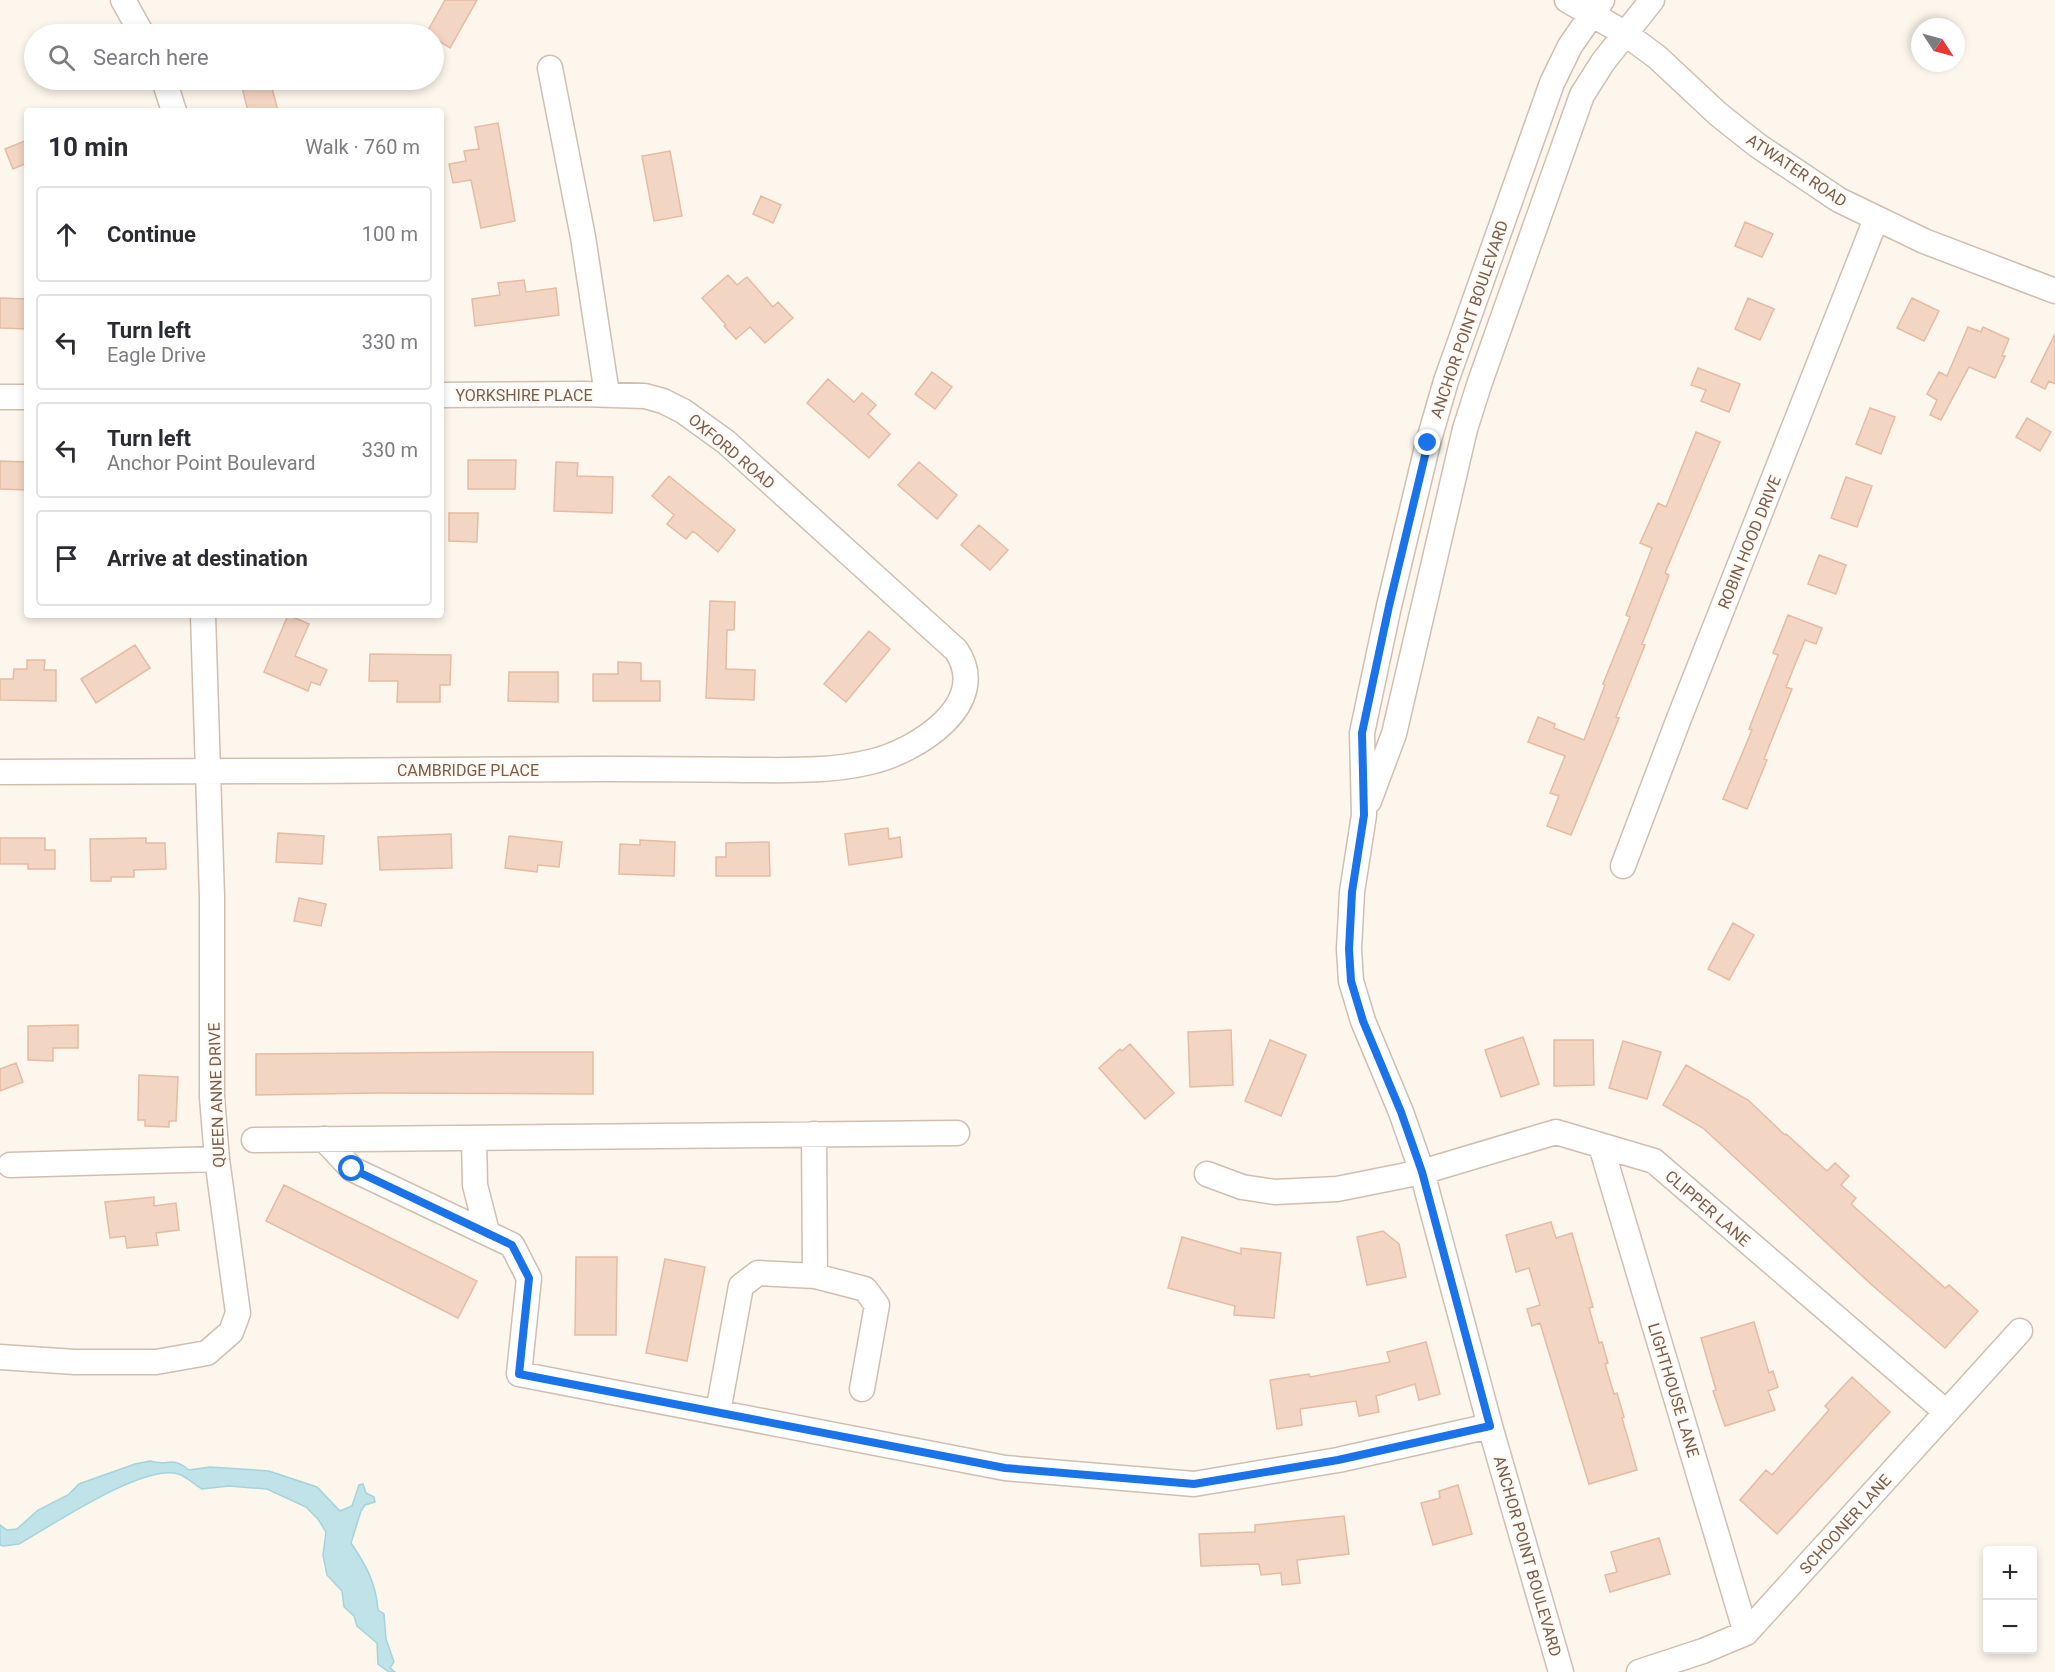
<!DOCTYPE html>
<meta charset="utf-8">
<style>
body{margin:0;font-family:Roboto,sans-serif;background:#f2f2f3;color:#2b2b33}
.controls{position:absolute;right:18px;bottom:18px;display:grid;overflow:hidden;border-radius:6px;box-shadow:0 3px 9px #0003}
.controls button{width:54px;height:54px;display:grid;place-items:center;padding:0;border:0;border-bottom:2px solid #e1e1e2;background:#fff;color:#2b2b33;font:30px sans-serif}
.compass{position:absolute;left:1911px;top:18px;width:54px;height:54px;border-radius:50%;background:#fff;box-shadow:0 3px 9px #0003;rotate:126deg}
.stop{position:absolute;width:18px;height:18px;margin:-14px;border:4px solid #1a73e8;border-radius:50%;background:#fff}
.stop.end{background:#1a73e8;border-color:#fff;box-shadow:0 2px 6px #0008}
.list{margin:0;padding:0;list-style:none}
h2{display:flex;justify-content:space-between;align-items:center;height:78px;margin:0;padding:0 24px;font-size:26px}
h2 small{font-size:20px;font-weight:400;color:#7c7c81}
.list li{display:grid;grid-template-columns:39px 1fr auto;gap:18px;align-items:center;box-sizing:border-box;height:96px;margin:0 12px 12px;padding:0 12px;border:2px solid #e1e1e2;border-radius:6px}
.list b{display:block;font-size:22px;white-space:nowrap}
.list p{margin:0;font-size:20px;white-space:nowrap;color:#7c7c81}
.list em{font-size:20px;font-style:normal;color:#7c7c81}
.icon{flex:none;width:33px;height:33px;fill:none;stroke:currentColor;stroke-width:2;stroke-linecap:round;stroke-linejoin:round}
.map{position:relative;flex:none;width:2055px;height:1672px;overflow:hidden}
.search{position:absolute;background:#fff;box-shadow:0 3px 9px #0003;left:24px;top:24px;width:420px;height:66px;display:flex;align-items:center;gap:15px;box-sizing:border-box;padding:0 21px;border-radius:33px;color:#7c7c81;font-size:22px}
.panel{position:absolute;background:#fff;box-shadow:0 3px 9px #0003;left:24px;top:108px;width:420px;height:510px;border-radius:6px}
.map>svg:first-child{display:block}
.water{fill:#bfe3e8;stroke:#a5d3da;stroke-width:1.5}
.building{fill:#f3d5c3;stroke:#e6bba3;stroke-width:1.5}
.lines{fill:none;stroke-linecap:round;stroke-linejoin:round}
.minor-casing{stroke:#d1beb0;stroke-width:27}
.minor{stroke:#fff;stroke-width:24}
.route{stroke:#1a73e8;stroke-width:8}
.labels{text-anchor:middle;stroke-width:4.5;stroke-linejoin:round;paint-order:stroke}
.street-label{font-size:16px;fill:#7a5c4d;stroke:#fffaf3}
</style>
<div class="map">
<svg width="2055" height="1672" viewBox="0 0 2055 1672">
<rect width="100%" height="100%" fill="#fdf6ec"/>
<path class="water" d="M150,1461C169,1467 171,1455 189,1470L210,1467L269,1471L317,1487L340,1511L352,1506L359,1485L363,1484L366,1493L374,1497L375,1502L365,1505L361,1511L351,1543C366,1565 376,1583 378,1610L384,1614L386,1639L394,1662L390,1668L395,1672H389L378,1664L377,1643L357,1626L354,1616L344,1607L342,1591L327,1575L323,1555L326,1532L318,1519L306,1507L267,1489L229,1486L202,1489C195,1485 186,1476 178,1474C144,1463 51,1526 19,1544L3,1546L0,1545V1525L7,1530L17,1529L38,1510L68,1495L79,1484L135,1464Z"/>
<path class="building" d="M445,0H477L450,48L434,38V34H426Z
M240,80H270L278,111H248Z
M498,123L515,221L481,228L471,180L453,183L449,164L466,161L464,151L479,149L475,127Z
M27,140V163L13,169L5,149Z
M670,151L682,216L654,221L642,156Z
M761,196L781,205L773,223L753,214Z
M1745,222L1773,234L1762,257L1735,246Z
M728,275L737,285L747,277L773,307L778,302L793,318L765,343L750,327L736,339L724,326L726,325L702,298Z
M524,280L526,292L556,288L559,315L475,326L472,299L500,295L498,283Z
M0,298L27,299V329L0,328Z
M1748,298L1774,309L1760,340L1735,329Z
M1912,298L1939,311L1924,341L1897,328Z
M1968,327L1981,332L1983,327L2009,339L2002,356H2005L1995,378L1969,367L1941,420L1930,415L1937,400L1927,394L1939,372L1947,376Z
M2055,334V384L2049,381L2045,389L2031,382Z
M1698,368L1740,384L1729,412L1701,401L1706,390L1691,385Z
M932,372L952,387L935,409L915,394Z
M828,379L854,402L862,393L876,405L868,414L890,434L869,458L807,403Z
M1870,408L1895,417L1881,454L1856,444Z
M2027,418L2051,432L2040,451L2016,437Z
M1696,432L1720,442L1665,573L1669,575L1642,644L1645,645L1616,717L1619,718L1571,835L1547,826L1559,796L1550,793L1565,756L1528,742L1538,717L1555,724L1554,728L1584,740L1605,685L1603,684L1630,617L1626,615L1652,548L1640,543L1658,503L1666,507Z
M468,460H516L515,489H468Z
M0,461L27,462V490L0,489Z
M556,462L578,463L577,476L613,477L612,513L554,511Z
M919,462L957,495L937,519L898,485Z
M669,476L735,530L718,552L693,531L686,539L667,524L674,515L652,496Z
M1846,477L1872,486L1857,527L1831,518Z
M449,513H478L477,542L449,541Z
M979,525L1008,550L990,570L961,545Z
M1819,555L1846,565L1836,594L1808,584Z
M710,601L735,602L734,630H727L726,669L755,670L754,700L706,698Z
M288,615L309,624L295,656L327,670L320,685L311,682L308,691L264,672Z
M1788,615L1822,628L1816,644L1805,640L1786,687L1792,689L1764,759L1767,760L1747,809L1723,799L1752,730L1749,729L1778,655L1773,653Z
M869,631L890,649L846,702L824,684Z
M135,645L150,668L96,703L81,679Z
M370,654L451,655L450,685H440V702H397L398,681H369Z
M27,660H45L44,670H56V701L0,700V679H13L14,669H27Z
M618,662L641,663V681H660V701H593V674H618Z
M509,672H558V702L508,701Z
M888,828L889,839L900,837L902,857L849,865L845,834Z
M278,833L324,836L322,864L276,862Z
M451,834L452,868L380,870L378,837Z
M509,836L562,842L559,867L538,865L537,872L505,868Z
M0,838H45V850H55V869H28V864H0Z
M146,838V843H165L166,869L134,870V877H111V881H91L90,839Z
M640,840L675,842L674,876L619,874L620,844L640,845Z
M769,842L770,876H716V857H726V843Z
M299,898L326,904L321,926L294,921Z
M1733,923L1754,935L1729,980L1708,969Z
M78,1025V1048H53V1061L28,1060V1026Z
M1231,1030L1233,1085L1190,1087L1188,1032Z
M1523,1037L1539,1084L1501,1097L1485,1050Z
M1270,1040L1306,1055L1281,1116L1245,1101Z
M1554,1040H1593L1594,1085L1554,1086Z
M1623,1041L1661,1052L1647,1099L1609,1088Z
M1130,1044L1174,1093L1145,1119L1099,1068L1120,1049L1122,1051Z
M497,1052H593V1094L377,1093L256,1095V1054Z
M16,1063L23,1082L0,1091V1069Z
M1686,1065L1748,1100L1785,1135L1786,1134L1827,1171L1835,1163L1849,1176L1841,1185L1856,1198L1851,1204L1945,1288L1949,1285L1978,1311L1945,1348L1873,1286L1703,1128L1663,1105Z
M139,1075L178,1077L176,1121H169V1127L145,1126V1120H138Z
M284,1185L477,1281L458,1318L266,1221Z
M154,1197V1206L176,1203L179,1230L156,1233L158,1245L127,1248L125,1236L110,1238L105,1202Z
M1551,1222L1556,1238L1572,1233L1593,1307L1589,1308L1599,1343L1602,1342L1608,1363L1605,1364L1614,1394L1617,1393L1624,1417L1622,1418L1637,1470L1589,1484L1540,1323L1532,1326L1527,1309L1540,1305L1529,1268L1516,1272L1506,1235Z
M1383,1231L1399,1244L1406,1277L1367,1285L1357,1237Z
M1182,1237L1241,1254V1248L1281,1253L1274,1318L1234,1315L1235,1306L1168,1288Z
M576,1257H617L616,1335H575Z
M665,1259L705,1267L687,1361L646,1353Z
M1754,1322L1769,1373L1773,1371L1778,1387L1768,1391L1775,1410L1725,1426L1713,1391L1716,1390L1701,1338Z
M1426,1342L1440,1394L1419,1400L1415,1384L1376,1396L1379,1412L1359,1416L1356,1401L1300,1409L1302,1425L1277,1429L1270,1380L1309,1374L1310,1377L1390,1362L1387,1352Z
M1852,1377L1890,1412L1777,1534L1740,1500L1766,1470L1772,1475L1829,1410L1825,1406Z
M1458,1485L1472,1534L1433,1545L1421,1503L1440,1498L1439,1491Z
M1344,1516L1349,1554L1297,1560L1300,1583L1282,1585L1281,1573L1261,1575L1259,1564L1201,1566L1199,1534L1255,1532V1525Z
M1659,1538L1670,1574L1610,1592L1605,1575L1617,1572L1611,1552Z"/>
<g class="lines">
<g class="minor-casing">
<path id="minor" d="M123,0L142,34
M1567,0L1626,34L1657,57L1718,114L1757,145L1839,200L1924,241L2055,291
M550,68L583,237L607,394
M164,80L174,111
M0,397H27
M0,772C202,771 403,771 605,769C652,769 698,769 745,770C787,770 829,772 870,762C915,752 993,704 956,650L726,442L683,411L663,401L645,396L582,394L441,395
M1369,801L1394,734L1465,429L1480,382L1582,95L1603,62L1652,0
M1623,866L1678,721L1876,219
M814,1134L815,1276
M474,1138L475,1185L487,1232
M324,1139L352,1169L512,1245L529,1278L519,1374L1005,1468L1194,1484L1338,1460L1490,1426
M254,1140L957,1133
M1601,1146L1746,1633
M10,1165L217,1159
M1207,1174L1242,1187L1275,1192L1337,1189L1422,1172L1556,1132L1654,1161L1946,1412
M0,1357L75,1362H156L207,1353L231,1332L238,1313L217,1159L212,1097V897L203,615
M718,1412L741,1286L758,1273L815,1276L865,1289L877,1305L862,1389
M1561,1672L1490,1426L1422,1172L1401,1112L1363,1021L1351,981L1349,949L1352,892L1364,815L1362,733L1389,606L1428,443L1446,381L1552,83L1570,46L1602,0
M1639,1672L1703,1651L1746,1633L2020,1331"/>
</g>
<use href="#minor" class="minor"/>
</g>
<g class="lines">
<path class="route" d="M352,1169L512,1245L529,1278L519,1374L1005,1468L1194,1484L1338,1460L1490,1426L1422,1172L1401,1112L1363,1021L1351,981L1349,949L1352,892L1364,815L1362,733L1389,606L1428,443"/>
</g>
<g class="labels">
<g class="street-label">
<text transform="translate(1797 170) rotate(34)" y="6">ATWATER ROAD</text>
<text transform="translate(1469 319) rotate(-71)" y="6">ANCHOR POINT BOULEVARD</text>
<text x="524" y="401">YORKSHIRE PLACE</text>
<text transform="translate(732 451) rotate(40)" y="6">OXFORD ROAD</text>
<text transform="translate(1749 542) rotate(-68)" y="6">ROBIN HOOD DRIVE</text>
<text x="468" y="776">CAMBRIDGE PLACE</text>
<text transform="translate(216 1095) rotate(-92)" y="6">QUEEN ANNE DRIVE</text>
<text transform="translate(1708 1208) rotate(41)" y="6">CLIPPER LANE</text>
<text transform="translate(1674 1390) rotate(73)" y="6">LIGHTHOUSE LANE</text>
<text transform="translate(1845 1524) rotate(-48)" y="6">SCHOONER LANE</text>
<text transform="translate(1528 1556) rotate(74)" y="6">ANCHOR POINT BOULEVARD</text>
</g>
</g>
</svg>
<div class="controls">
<button>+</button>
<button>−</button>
</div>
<svg class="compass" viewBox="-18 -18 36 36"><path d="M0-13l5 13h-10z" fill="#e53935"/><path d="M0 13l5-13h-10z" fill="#7c7c81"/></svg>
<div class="stop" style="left:352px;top:1169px"></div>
<div class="stop end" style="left:1428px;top:443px"></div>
<div class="search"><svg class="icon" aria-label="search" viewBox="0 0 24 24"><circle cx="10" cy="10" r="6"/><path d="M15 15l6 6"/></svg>Search here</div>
<section class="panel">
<h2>10 min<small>Walk · 760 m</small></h2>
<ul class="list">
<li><svg class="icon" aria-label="ahead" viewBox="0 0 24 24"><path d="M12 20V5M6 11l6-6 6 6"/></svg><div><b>Continue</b></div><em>100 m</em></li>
<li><svg class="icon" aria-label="left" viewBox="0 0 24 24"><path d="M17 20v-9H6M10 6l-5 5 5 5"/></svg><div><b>Turn left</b><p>Eagle Drive</p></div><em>330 m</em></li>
<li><svg class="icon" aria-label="left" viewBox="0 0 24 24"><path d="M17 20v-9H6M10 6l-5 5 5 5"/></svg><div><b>Turn left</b><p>Anchor Point Boulevard</p></div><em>330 m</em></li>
<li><svg class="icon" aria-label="arrive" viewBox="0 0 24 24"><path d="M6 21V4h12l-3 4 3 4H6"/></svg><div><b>Arrive at destination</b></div></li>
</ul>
</section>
</div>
